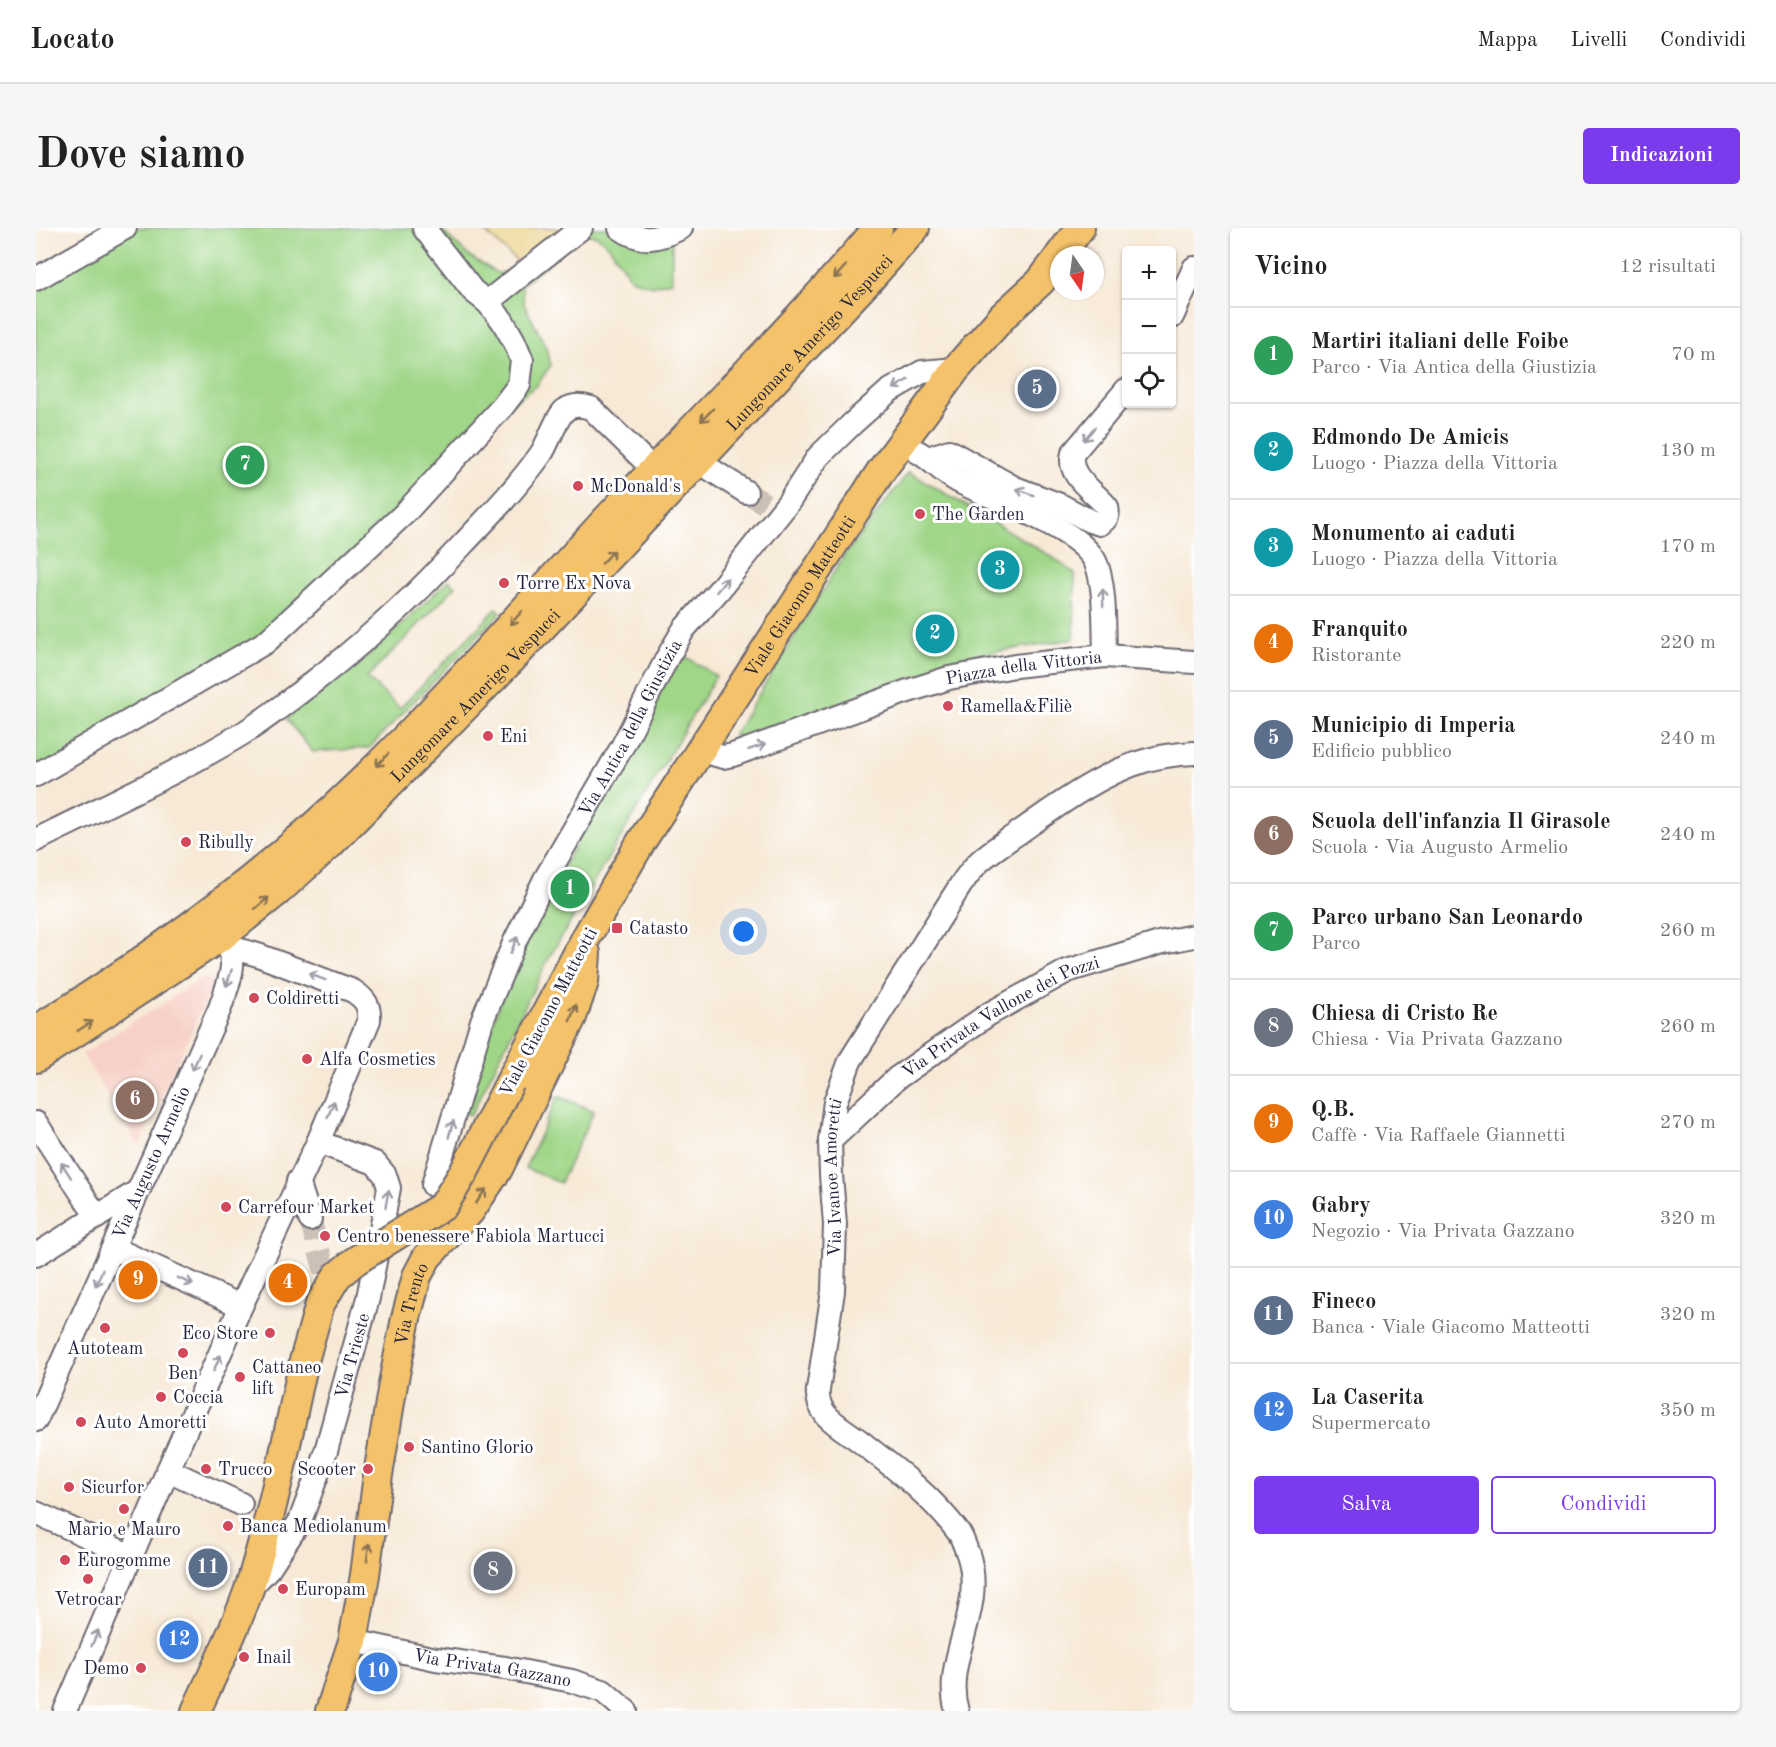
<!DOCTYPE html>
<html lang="it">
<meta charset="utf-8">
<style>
body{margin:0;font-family:"Old Standard TT",serif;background:#f6f6f6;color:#222}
.controls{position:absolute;right:18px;top:18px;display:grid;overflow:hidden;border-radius:6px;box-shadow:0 2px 4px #0004}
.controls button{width:54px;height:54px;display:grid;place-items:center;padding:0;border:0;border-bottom:2px solid #e0e0e0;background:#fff;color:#222;font:30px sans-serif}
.compass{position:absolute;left:1014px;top:18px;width:54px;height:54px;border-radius:50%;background:#fff;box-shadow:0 2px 4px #0004;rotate:167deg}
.you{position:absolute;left:708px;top:704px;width:21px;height:21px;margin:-15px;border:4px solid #fff;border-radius:50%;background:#1a73e8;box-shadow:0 0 0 9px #1a73e833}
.badge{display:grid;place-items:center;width:39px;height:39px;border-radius:50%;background:#7c3aed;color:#fff;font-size:20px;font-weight:700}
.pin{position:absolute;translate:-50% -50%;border:3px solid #fff;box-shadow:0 2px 6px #0006}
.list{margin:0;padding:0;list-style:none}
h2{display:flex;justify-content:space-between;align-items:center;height:78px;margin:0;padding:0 24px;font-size:26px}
h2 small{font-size:20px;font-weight:400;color:#767676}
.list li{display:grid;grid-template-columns:39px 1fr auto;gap:18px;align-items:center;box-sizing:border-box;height:96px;padding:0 24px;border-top:2px solid #e0e0e0}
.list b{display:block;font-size:22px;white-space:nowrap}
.list p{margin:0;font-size:20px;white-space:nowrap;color:#767676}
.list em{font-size:20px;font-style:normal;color:#767676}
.actions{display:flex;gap:12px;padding:18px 24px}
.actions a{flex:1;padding:14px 0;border:2px solid #7c3aed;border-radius:6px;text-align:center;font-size:21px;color:#7c3aed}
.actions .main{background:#7c3aed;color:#fff}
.icon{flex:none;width:33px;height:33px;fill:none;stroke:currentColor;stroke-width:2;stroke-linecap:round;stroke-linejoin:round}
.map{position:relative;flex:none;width:1158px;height:1483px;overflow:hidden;border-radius:6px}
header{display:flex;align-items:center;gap:36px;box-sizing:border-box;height:84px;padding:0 30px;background:#fff;border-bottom:2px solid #e0e0e0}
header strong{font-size:28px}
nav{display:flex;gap:33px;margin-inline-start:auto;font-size:21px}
.intro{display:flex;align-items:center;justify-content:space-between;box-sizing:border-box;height:144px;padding:0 36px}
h1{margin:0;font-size:42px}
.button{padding:15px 27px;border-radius:6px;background:#7c3aed;color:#fff;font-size:21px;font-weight:700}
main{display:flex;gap:36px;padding:0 36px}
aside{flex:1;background:#fff;border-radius:6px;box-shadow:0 2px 4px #0004}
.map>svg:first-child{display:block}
.built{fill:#f7d1c7}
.green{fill:#9fd687;stroke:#607c61;stroke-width:1.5}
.sand{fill:#eeda9e;stroke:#887e6c;stroke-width:1.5}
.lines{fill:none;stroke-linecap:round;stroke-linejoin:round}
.minor-tunnel{stroke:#ccc1b7;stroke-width:22;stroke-dasharray:22 11;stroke-linecap:butt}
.minor-casing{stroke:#6d6871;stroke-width:26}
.major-casing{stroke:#6d6871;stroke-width:32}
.minor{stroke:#fff;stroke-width:22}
.major{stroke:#f3c26a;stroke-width:28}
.major-bridge-casing{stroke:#6d6871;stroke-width:32;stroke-linecap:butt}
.major-bridge{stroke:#f3c26a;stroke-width:28}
.oneway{stroke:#8a7252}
.oneway2{stroke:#9c9ca7}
.poi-dot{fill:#d1495b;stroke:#fff;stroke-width:2}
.labels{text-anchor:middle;stroke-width:6;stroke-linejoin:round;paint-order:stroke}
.street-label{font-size:18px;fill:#22223b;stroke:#fff}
.poi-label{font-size:18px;fill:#22223b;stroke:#fff;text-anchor:start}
</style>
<header>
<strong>Locato</strong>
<nav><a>Mappa</a><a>Livelli</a><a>Condividi</a></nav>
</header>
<div class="intro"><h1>Dove siamo</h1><a class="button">Indicazioni</a></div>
<main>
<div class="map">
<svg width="1158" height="1483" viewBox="0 0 1158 1483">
<rect width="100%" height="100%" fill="#fff"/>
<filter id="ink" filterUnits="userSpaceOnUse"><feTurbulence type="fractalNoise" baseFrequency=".0167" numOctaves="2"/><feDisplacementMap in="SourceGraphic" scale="12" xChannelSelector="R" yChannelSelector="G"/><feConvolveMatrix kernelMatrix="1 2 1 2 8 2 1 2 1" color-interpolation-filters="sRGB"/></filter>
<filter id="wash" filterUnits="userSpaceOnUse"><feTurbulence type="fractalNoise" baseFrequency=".008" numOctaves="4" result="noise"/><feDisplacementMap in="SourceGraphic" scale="24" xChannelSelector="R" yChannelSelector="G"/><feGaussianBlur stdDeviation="1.35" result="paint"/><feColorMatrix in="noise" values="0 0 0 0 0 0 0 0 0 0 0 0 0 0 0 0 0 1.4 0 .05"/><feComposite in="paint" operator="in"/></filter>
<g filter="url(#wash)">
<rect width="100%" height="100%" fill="#f7e9d6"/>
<path class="built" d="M170,750L175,753L176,759L103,918L46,826L165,751Z"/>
<path class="green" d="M66,0H403L433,28L461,45L484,43L536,0H636V53L616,58L595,51L574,19L561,8L548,6L486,57L488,76L510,119L515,137L501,157L470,180L233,419L0,556V40Z
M873,244L1016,329L1039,346L1038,411L940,427L709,509L697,508L808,328Z
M413,352L420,358L331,450L364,480L461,380L465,384L333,520L277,524L250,491L316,436L319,438L342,419Z
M646,426L680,448L513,730L435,887L425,885L483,720L611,485Z
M522,868L558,883L524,955L489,940Z"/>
<path class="sand" d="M445,0H521L525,9L483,43L482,34Z"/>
</g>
<g filter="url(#ink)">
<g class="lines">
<path class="minor-tunnel" d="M710,264L743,285
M274,991L290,1047"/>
<g class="minor-casing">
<g id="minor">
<path d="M584,0C606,16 622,11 645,0"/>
<path d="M0,51L89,0"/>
<path d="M451,74L545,0"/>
<path d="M1136,89L1158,40"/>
<path d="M882,224C896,232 907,245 922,253C958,272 1041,299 1059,333C1070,355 1068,403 1069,428"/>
<path d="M892,230L913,223L979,260L1024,277L1054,293L1064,296C1071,291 1073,288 1071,279C1059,263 1030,249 1037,225L1090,162"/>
<path d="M663,234L710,264"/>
<path id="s1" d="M665,523L687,529L697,527L869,464L913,450L979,438L1069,428L1158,434"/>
<path d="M0,547L230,414L369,285L467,178L483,157L486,132L478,113L466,92L451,74L437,63L388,0"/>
<path d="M0,612C70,577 142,545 209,504C231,490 251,474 271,459C320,421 367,380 409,335C442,300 477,265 505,226C513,214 520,190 529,182C537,176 546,177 555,180L618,242"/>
<path d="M0,895L61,989"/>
<path id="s2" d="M794,913L861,850L953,786L1031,743L1127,714L1158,708"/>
<path d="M262,953L274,991"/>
<path id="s3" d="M397,957L446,793L479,713L509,651L586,519L631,430L648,401L683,362L752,275L782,229L817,195L853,163L886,144L920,141"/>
<path d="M77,1020L205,1078"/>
<path d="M0,1027L102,963"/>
<path id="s4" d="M0,1192L184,780C192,755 205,733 187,709"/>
<path d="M132,1242L205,1276"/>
<path d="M0,1285L95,1328"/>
<path id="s5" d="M215,1359L233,1340L264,1293L290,1223L332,1070L353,960L349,947L339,935L282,914"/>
<path id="s6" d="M317,1413L400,1431L469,1440L536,1453L567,1463L590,1483"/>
<path d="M29,1483L132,1242L205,1078L282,914L333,792C334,777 329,771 317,763L222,727L194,719"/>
<path id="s7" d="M921,1483C905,1432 951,1383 932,1326C929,1319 927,1311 923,1305C898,1271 863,1243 830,1218C817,1207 801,1199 790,1187C784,1179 781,1171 782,1162L797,1063L799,996L795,947L794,913L799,874L814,833L924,658C930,649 936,640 944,633C956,622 971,613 985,603C1022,577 1064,546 1108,533C1124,528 1141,526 1158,525"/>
</g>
</g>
<g class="major-casing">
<g id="major">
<path d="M1024,27L1044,0"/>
<path d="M0,802C115,731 224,652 321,558C409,473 488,381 570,292C661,195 756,101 842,0"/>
<path id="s8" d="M0,830L186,708L242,663L294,616L476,431L831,54L879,0"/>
<path id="s9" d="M474,854L551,708L605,614L845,243L920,141L968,87L1004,54L1023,29"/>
<path d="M160,1483C178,1443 199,1403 213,1361C237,1286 251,1209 268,1133"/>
<path id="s10" d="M294,1483L317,1413L329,1347L342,1247L357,1156L370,1090L381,1048L391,1029L434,983L462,941L536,789L548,754L550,725"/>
</g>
</g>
<use href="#minor" class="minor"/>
<use href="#major" class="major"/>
<g class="major-bridge-casing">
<path id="major-bridge" d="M268,1133L284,1076L301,1048L319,1033L407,978L428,944L474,854"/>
</g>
<use href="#major-bridge" class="major-bridge"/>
</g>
<defs><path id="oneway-shaft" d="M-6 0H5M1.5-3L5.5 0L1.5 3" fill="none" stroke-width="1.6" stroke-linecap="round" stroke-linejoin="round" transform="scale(1.5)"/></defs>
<g class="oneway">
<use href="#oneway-shaft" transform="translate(804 44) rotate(132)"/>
<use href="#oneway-shaft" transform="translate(671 187) rotate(134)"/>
<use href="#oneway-shaft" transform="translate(572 329) rotate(-47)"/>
<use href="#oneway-shaft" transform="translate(480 390) rotate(132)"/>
<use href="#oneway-shaft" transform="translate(346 532) rotate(134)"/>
<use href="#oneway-shaft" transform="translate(226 675) rotate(-40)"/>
<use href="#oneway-shaft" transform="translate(537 785) rotate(-69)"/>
<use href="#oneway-shaft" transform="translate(49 798) rotate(-33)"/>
<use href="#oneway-shaft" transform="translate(445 968) rotate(-56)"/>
<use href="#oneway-shaft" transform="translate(332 1324) rotate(-83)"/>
</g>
<g class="oneway2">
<use href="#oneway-shaft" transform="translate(865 156) rotate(149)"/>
<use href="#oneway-shaft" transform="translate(1053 206) rotate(130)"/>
<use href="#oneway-shaft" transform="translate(989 264) rotate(-159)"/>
<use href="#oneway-shaft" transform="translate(686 357) rotate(-51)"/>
<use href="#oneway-shaft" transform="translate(1067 370) rotate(-91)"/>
<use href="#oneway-shaft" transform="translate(721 519) rotate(-19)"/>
<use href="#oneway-shaft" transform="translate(478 717) rotate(-67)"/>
<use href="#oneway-shaft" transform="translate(281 749) rotate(-160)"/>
<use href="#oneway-shaft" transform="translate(193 750) rotate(108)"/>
<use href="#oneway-shaft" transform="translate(160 834) rotate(114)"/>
<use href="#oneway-shaft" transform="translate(295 881) rotate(-67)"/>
<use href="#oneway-shaft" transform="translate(415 901) rotate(-74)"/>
<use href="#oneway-shaft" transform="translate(30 942) rotate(-123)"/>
<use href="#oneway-shaft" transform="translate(351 971) rotate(-80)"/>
<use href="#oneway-shaft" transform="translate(63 1050) rotate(114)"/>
<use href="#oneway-shaft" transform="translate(149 1053) rotate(24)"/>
<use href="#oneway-shaft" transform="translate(181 1135) rotate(-66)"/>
<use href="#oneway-shaft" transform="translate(59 1410) rotate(-67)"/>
</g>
</g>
<g class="poi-dot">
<circle cx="542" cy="258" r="6"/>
<circle cx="884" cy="286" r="6"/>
<circle cx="468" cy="355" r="6"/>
<circle cx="912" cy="478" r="6"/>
<circle cx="452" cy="508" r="6"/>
<circle cx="150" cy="614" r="6"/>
<rect x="575" y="694" width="12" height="12" rx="3"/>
<circle cx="218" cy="770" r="6"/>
<circle cx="271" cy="831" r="6"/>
<circle cx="190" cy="979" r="6"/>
<circle cx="289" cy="1008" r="6"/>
<circle cx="69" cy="1100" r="6"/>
<circle cx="234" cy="1105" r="6"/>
<circle cx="147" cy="1125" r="6"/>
<circle cx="204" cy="1149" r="6"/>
<circle cx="125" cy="1169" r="6"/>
<circle cx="45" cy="1194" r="6"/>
<circle cx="373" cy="1219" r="6"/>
<circle cx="170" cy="1241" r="6"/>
<circle cx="332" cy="1241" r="6"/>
<circle cx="33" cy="1259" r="6"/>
<circle cx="88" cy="1281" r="6"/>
<circle cx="192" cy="1298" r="6"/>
<circle cx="29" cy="1332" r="6"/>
<circle cx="52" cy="1351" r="6"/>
<circle cx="247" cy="1361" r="6"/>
<circle cx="208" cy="1429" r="6"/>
<circle cx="105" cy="1440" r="6"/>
</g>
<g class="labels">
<g class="street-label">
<text dy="6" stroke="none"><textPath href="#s8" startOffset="1058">Lungomare Amerigo Vespucci</textPath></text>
<text dy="6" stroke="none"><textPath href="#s9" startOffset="566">Viale Giacomo Matteotti</textPath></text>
<text dy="6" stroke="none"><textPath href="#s1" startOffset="338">Piazza della Vittoria</textPath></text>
<text dy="6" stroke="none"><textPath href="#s8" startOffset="572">Lungomare Amerigo Vespucci</textPath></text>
<text dy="6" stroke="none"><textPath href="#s3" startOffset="500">Via Antica della Giustizia</textPath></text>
<text transform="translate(512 784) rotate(-62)" y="6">Viale Giacomo Matteotti</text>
<text dy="6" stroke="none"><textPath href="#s2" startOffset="213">Via Privata Vallone dei Pozzi</textPath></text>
<text dy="6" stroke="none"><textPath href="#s4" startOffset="282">Via Augusto Armelio</textPath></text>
<text dy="6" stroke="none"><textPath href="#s7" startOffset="602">Via Ivanoe Amoretti</textPath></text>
<text dy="6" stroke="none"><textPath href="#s10" startOffset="416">Via Trento</textPath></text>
<text dy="6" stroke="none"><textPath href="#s5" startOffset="256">Via Trieste</textPath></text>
<text dy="6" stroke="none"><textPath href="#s6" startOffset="142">Via Privata Gazzano</textPath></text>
</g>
<g class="poi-label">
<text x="554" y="264">McDonald's</text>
<text x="896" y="292">The Garden</text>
<text x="480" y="361">Torre Ex Nova</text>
<text x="924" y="484">Ramella&amp;Filiè</text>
<text x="464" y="514">Eni</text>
<text x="162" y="620">Ribully</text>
<text x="593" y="706">Catasto</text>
<text x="230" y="776">Coldiretti</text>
<text x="283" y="837">Alfa Cosmetics</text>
<text x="202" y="985">Carrefour Market</text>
<text x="301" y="1014">Centro benessere Fabiola Martucci</text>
<text x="222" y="1111" text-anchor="end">Eco Store</text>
<text x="69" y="1126" text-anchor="middle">Autoteam</text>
<text x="216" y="1145">Cattaneo<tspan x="216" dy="21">lift</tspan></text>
<text x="147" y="1151" text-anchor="middle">Ben</text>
<text x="137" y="1175">Coccia</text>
<text x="57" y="1200">Auto Amoretti</text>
<text x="385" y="1225">Santino Glorio</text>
<text x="182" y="1247">Trucco</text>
<text x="320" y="1247" text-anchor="end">Scooter</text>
<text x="45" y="1265">Sicurfor</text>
<text x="204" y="1304">Banca Mediolanum</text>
<text x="88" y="1307" text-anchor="middle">Mario e Mauro</text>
<text x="41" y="1338">Eurogomme</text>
<text x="259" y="1367">Europam</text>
<text x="52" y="1377" text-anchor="middle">Vetrocar</text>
<text x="220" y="1435">Inail</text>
<text x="93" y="1446" text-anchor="end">Demo</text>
</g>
</g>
</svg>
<div class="controls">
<button>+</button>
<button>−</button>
<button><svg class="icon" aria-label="locate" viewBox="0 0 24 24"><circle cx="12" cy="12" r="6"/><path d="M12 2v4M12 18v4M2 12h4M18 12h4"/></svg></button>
</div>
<svg class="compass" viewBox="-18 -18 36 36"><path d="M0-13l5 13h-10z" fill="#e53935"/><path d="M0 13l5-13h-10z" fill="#767676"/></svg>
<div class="you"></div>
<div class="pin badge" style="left:534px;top:661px;background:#2e9e5b">1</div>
<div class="pin badge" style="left:899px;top:406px;background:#0f9aa8">2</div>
<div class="pin badge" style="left:964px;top:342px;background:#0f9aa8">3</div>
<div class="pin badge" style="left:252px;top:1055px;background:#e8710a">4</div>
<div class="pin badge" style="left:1001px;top:161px;background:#5c6f8a">5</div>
<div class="pin badge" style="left:99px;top:872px;background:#8d6e63">6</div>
<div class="pin badge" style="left:209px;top:237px;background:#2e9e5b">7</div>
<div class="pin badge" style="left:457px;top:1343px;background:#6b7280">8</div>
<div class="pin badge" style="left:102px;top:1052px;background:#e8710a">9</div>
<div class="pin badge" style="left:342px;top:1444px;background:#3f7fe0">10</div>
<div class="pin badge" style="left:172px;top:1340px;background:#5c6f8a">11</div>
<div class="pin badge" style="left:143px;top:1412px;background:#3f7fe0">12</div>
</div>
<aside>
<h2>Vicino<small>12 risultati</small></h2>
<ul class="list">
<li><span class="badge" style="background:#2e9e5b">1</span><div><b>Martiri italiani delle Foibe</b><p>Parco · Via Antica della Giustizia</p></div><em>70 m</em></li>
<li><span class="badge" style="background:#0f9aa8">2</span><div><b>Edmondo De Amicis</b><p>Luogo · Piazza della Vittoria</p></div><em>130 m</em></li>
<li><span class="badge" style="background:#0f9aa8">3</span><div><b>Monumento ai caduti</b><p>Luogo · Piazza della Vittoria</p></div><em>170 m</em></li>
<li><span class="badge" style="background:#e8710a">4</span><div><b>Franquito</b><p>Ristorante</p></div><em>220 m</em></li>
<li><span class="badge" style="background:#5c6f8a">5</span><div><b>Municipio di Imperia</b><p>Edificio pubblico</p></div><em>240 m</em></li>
<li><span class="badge" style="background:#8d6e63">6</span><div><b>Scuola dell'infanzia Il Girasole</b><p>Scuola · Via Augusto Armelio</p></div><em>240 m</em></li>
<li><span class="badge" style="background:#2e9e5b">7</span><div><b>Parco urbano San Leonardo</b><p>Parco</p></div><em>260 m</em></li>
<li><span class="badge" style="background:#6b7280">8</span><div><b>Chiesa di Cristo Re</b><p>Chiesa · Via Privata Gazzano</p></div><em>260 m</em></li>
<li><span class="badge" style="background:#e8710a">9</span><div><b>Q.B.</b><p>Caffè · Via Raffaele Giannetti</p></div><em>270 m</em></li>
<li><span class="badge" style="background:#3f7fe0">10</span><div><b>Gabry</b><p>Negozio · Via Privata Gazzano</p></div><em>320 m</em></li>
<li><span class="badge" style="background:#5c6f8a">11</span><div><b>Fineco</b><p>Banca · Viale Giacomo Matteotti</p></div><em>320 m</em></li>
<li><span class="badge" style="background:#3f7fe0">12</span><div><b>La Caserita</b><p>Supermercato</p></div><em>350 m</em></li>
</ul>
<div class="actions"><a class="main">Salva</a><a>Condividi</a></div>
</aside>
</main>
